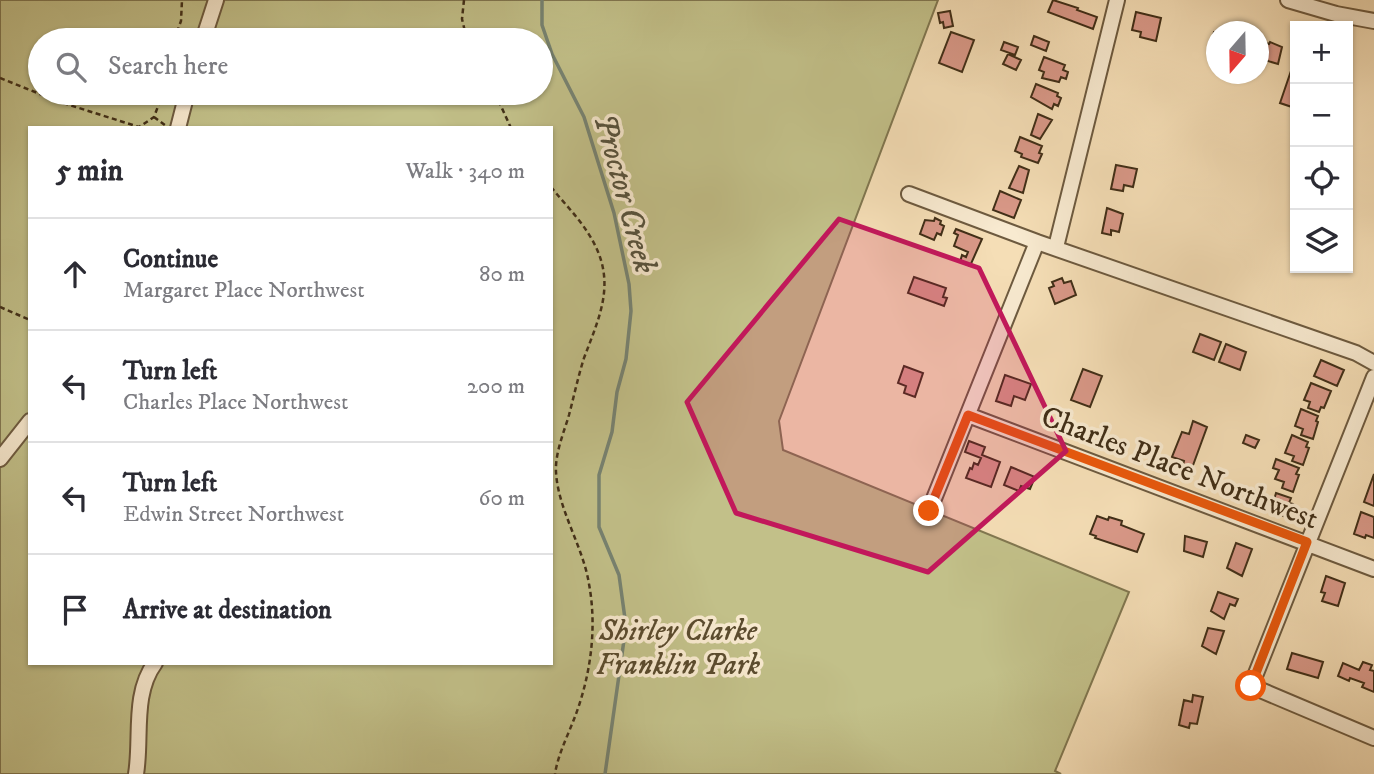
<!DOCTYPE html>
<meta charset="utf-8">
<style>
body{margin:0;font-family:"IM FELL DW Pica",serif;background:#f7f7f7;color:#2b2b33}
.controls{position:absolute;right:21px;top:21px;display:grid;overflow:hidden;border-radius:0px;box-shadow:0 2px 5px #0004}
.controls button{width:63px;height:63px;display:grid;place-items:center;padding:0;border:0;border-bottom:2px solid #e1e1e2;background:#fff;color:#2b2b33;font:35px sans-serif}
.compass{position:absolute;left:1206px;top:21px;width:63px;height:63px;border-radius:50%;background:#fff;box-shadow:0 2px 5px #0004;rotate:200deg}
.stop{position:absolute;width:21px;height:21px;margin:-16px;border:5px solid #ea580c;border-radius:50%;background:#fff}
.stop.end{background:#ea580c;border-color:#fff;box-shadow:0 2px 7px #0008}
.list{margin:0;padding:0;list-style:none}
h2{display:flex;justify-content:space-between;align-items:center;height:91px;margin:0;padding:0 28px;font-size:30px}
h2 small{font-size:23px;font-weight:400;color:#7c7c81}
.list li{display:grid;grid-template-columns:46px 1fr auto;gap:21px;align-items:center;box-sizing:border-box;height:112px;padding:0 28px;border-top:2px solid #e1e1e2}
.list b{display:block;font-size:26px;white-space:nowrap}
.list p{margin:0;font-size:23px;white-space:nowrap;color:#7c7c81}
.list em{font-size:23px;font-style:normal;color:#7c7c81}
.icon{flex:none;width:38px;height:38px;fill:none;stroke:currentColor;stroke-width:2;stroke-linecap:round;stroke-linejoin:round}
.map{position:relative;flex:none;width:1374px;height:774px;overflow:hidden}
.search{position:absolute;background:#fff;box-shadow:0 2px 5px #0004;left:28px;top:28px;width:525px;height:77px;display:flex;align-items:center;gap:18px;box-sizing:border-box;padding:0 24px;border-radius:38px;color:#7c7c81;font-size:26px}
.panel{position:absolute;background:#fff;box-shadow:0 2px 5px #0004;left:28px;top:126px;width:525px;height:539px;border-radius:0px}
.map>svg:first-child{display:block}
.green{fill:#c2c089;stroke:#817750;stroke-width:2;fill-rule:evenodd}
.lines{fill:none;stroke-linecap:round;stroke-linejoin:round}
.stream{stroke:#778372;stroke-width:3.5}
.building{fill:#da9989;stroke:#402e17;stroke-width:2}
.minor-casing{stroke:#6d5a3f;stroke-width:18}
.path{stroke:#402e17;stroke-width:2.5;stroke-dasharray:5 3.5;stroke-linecap:butt}
.minor{stroke:#f8ead0;stroke-width:14}
.route{stroke:#ea580c;stroke-width:9}
.marked{fill:#c2185b;fill-opacity:0.2;stroke:#c2185b;stroke-width:5;stroke-linejoin:round}
.labels{text-anchor:middle;stroke-width:7;stroke-linejoin:round;paint-order:stroke}
.street-label{font-size:30px;fill:#402e17;stroke:#f8ead0}
.park-label{font-size:30px;font-style:italic;fill:#5a4b2e;stroke:#f8ead0}
.water-label{font-size:32px;font-style:italic;fill:#57523d;stroke:#f8ead0}
</style>
<div class="map">
<svg width="1374" height="774" viewBox="0 0 1374 774">
<rect width="100%" height="100%" fill="#f5deb6"/>
<filter id="stains"><feTurbulence type="fractalNoise" baseFrequency=".00286" numOctaves="4"/><feColorMatrix values="0 0 0 0 .2 0 0 0 0 .09 0 0 0 0 .02 0 0 0 .5 -.17"/></filter>
<radialGradient id="worn" r=".72"><stop offset=".6" stop-color="#630" stop-opacity="0"/><stop offset="1" stop-color="#630" stop-opacity=".3"/></radialGradient>
<path class="green" d="M0,0H938L779,421L783,450L1129,592L1055,771L1061,774H0ZM40,40H541V93H40ZM30,128H551V663H30Z"/>
<g class="lines">
<path class="stream" d="M542,0V25L552,54L584,117L614,213L629,284L631,311L626,359L617,392L612,432L599,475V527L619,575L626,626L605,774"/>
</g>
<path class="building" d="M1053,0L1078,8L1077,10L1097,17L1093,29L1048,12Z
M950,11L953,26L944,28L943,22L940,23L938,13Z
M1136,12L1161,18L1156,41L1140,37L1141,32L1132,30Z
M951,32L974,40L962,72L939,63Z
M1214,32H1216V50L1210,48Z
M1034,36L1049,42L1046,51L1031,45Z
M1258,41L1269,44L1270,42L1282,47L1278,64L1258,58Z
M1004,42L1018,47L1015,55L1001,50Z
M1008,54L1021,60L1016,70L1003,64Z
M1044,57L1065,65L1063,70L1068,72L1066,79L1061,77L1059,82L1042,78L1044,72L1039,70Z
M1292,68L1295,69V108L1280,103Z
M1036,84L1058,93L1057,96L1061,98L1058,106L1054,104L1052,109L1031,97Z
M1038,114L1052,120L1040,139L1031,135Z
M1020,137L1042,146L1039,153L1042,154L1038,163L1021,157L1022,154L1015,151Z
M1116,165L1137,169L1133,187L1124,185L1123,191L1111,189Z
M1019,166L1029,170L1023,193L1009,188Z
M1000,191L1021,200L1014,218L993,210Z
M1107,208L1123,214L1119,232L1111,230V235L1102,233Z
M935,218L941,221L940,224L944,226L941,235L937,233L934,240L920,234L925,220L934,221Z
M956,229L982,239L970,266L960,262L962,255L966,257L968,252L954,246L958,235L954,233Z
M914,277L946,288L943,297L947,298L944,306L908,293Z
M1062,278L1064,283L1071,281L1076,295L1055,304L1049,288L1054,286L1052,282Z
M1200,334L1221,342L1214,360L1193,352Z
M1226,344L1246,352L1240,370L1219,362Z
M1321,360L1344,370L1337,386L1314,376Z
M904,366L923,373L915,397L904,393L906,386L898,383Z
M1083,369L1102,376L1090,407L1071,400Z
M1005,375L1031,384L1025,400L1014,396L1011,406L996,401Z
M1311,383L1331,391L1324,408L1321,407L1319,412L1308,408L1310,402L1304,400Z
M1301,409L1318,416L1316,421L1318,422L1313,439L1301,435L1303,429L1295,426Z
M1193,421L1207,427L1192,468L1183,465L1184,461L1172,457L1182,432L1189,434Z
M1246,435L1259,440L1255,448L1243,443Z
M1292,435L1308,442L1306,447L1309,448L1303,465L1292,461L1294,456L1285,453Z
M969,441L985,447L982,455L1000,462L991,487L966,478L970,468L972,469L974,463L978,465L981,458L965,452Z
M1276,459L1299,468L1296,474L1299,475L1293,492L1282,488L1284,482L1275,479L1279,470L1273,468Z
M1011,467L1035,477L1030,489L1021,486L1019,491L1004,485Z
M1374,474V506L1364,502Z
M1276,493L1291,498L1289,503L1293,504L1289,518L1266,510L1270,499L1274,500Z
M1361,512L1374,517V538L1366,535L1365,538L1354,534Z
M1097,516L1108,520L1109,517L1122,521L1121,525L1144,534L1137,552L1095,538L1096,536L1090,534Z
M1185,536L1207,542L1203,557L1184,551Z
M1236,543L1252,549L1242,576L1227,568Z
M1326,576L1345,583L1338,606L1322,601L1325,593L1321,592Z
M1218,592L1238,599L1235,606L1230,604L1224,619L1211,611Z
M1208,628L1224,631L1216,654L1202,646Z
M1292,653L1323,662L1318,678L1287,669Z
M1363,662L1372,665L1370,670L1374,671V692L1362,687L1364,683L1350,678L1349,681L1338,676L1343,663L1359,670Z
M1193,695L1203,697L1197,724L1190,723L1189,728L1179,725L1184,700L1192,702Z"/>
<g class="lines">
<g class="minor-casing">
<path id="minor" d="M1288,0L1336,14L1374,21
M203,40L216,0
M178,128L187,93
M909,194L1037,242L1356,353L1374,363
M1056,247L1117,0
M1374,377L1251,686L1374,738
M968,415L1374,569
M0,459L30,421
M929,511L1037,242
M136,774C142,739 132,694 155,663"/>
</g>
<path class="path" d="M464,0L462,19L467,40
M174,40L181,21L182,0
M0,78L60,102L139,127L154,117L163,93
M495,93L511,128
M154,117L166,126
M551,187C563,202 578,217 588,233C618,279 601,313 584,358C578,377 574,396 569,415C564,432 555,453 556,472C558,510 583,546 589,584C597,627 591,673 576,714C569,733 558,754 555,774
M0,307L30,320"/>
<use href="#minor" class="minor"/>
</g>
<g class="lines">
<path class="route" d="M929,511L968,415L1307,542L1251,686"/>
</g>
<path class="marked" d="M839,219L979,268L1066,451L928,572L736,513L687,402Z"/>
<g class="labels">
<g class="street-label">
<text transform="translate(1180 467) rotate(21)" y="10">Charles Place Northwest</text>
</g>
<g class="park-label">
<text x="678" y="640">Shirley Clarke<tspan x="678" dy="34">Franklin Park</tspan></text>
</g>
<g class="water-label">
<text transform="translate(626 193) rotate(75)" y="11">Proctor Creek</text>
</g>
</g>
<rect width="100%" height="100%" filter="url(#stains)"/>
<rect width="100%" height="100%" fill="url(#worn)"/>
</svg>
<div class="controls">
<button>+</button>
<button>−</button>
<button><svg class="icon" aria-label="locate" viewBox="0 0 24 24"><circle cx="12" cy="12" r="6"/><path d="M12 2v4M12 18v4M2 12h4M18 12h4"/></svg></button>
<button><svg class="icon" aria-label="layers" viewBox="0 0 24 24"><path d="M12 4l9 5-9 5-9-5zM3 14l9 5 9-5"/></svg></button>
</div>
<svg class="compass" viewBox="-18 -18 36 36"><path d="M0-13l5 13h-10z" fill="#e53935"/><path d="M0 13l5-13h-10z" fill="#7c7c81"/></svg>
<div class="stop" style="left:1251px;top:686px"></div>
<div class="stop end" style="left:929px;top:511px"></div>
<div class="search"><svg class="icon" aria-label="search" viewBox="0 0 24 24"><circle cx="10" cy="10" r="6"/><path d="M15 15l6 6"/></svg>Search here</div>
<section class="panel">
<h2>5 min<small>Walk · 340 m</small></h2>
<ul class="list">
<li><svg class="icon" aria-label="ahead" viewBox="0 0 24 24"><path d="M12 20V5M6 11l6-6 6 6"/></svg><div><b>Continue</b><p>Margaret Place Northwest</p></div><em>80 m</em></li>
<li><svg class="icon" aria-label="left" viewBox="0 0 24 24"><path d="M17 20v-9H6M10 6l-5 5 5 5"/></svg><div><b>Turn left</b><p>Charles Place Northwest</p></div><em>200 m</em></li>
<li><svg class="icon" aria-label="left" viewBox="0 0 24 24"><path d="M17 20v-9H6M10 6l-5 5 5 5"/></svg><div><b>Turn left</b><p>Edwin Street Northwest</p></div><em>60 m</em></li>
<li><svg class="icon" aria-label="arrive" viewBox="0 0 24 24"><path d="M6 21V4h12l-3 4 3 4H6"/></svg><div><b>Arrive at destination</b></div></li>
</ul>
</section>
</div>
